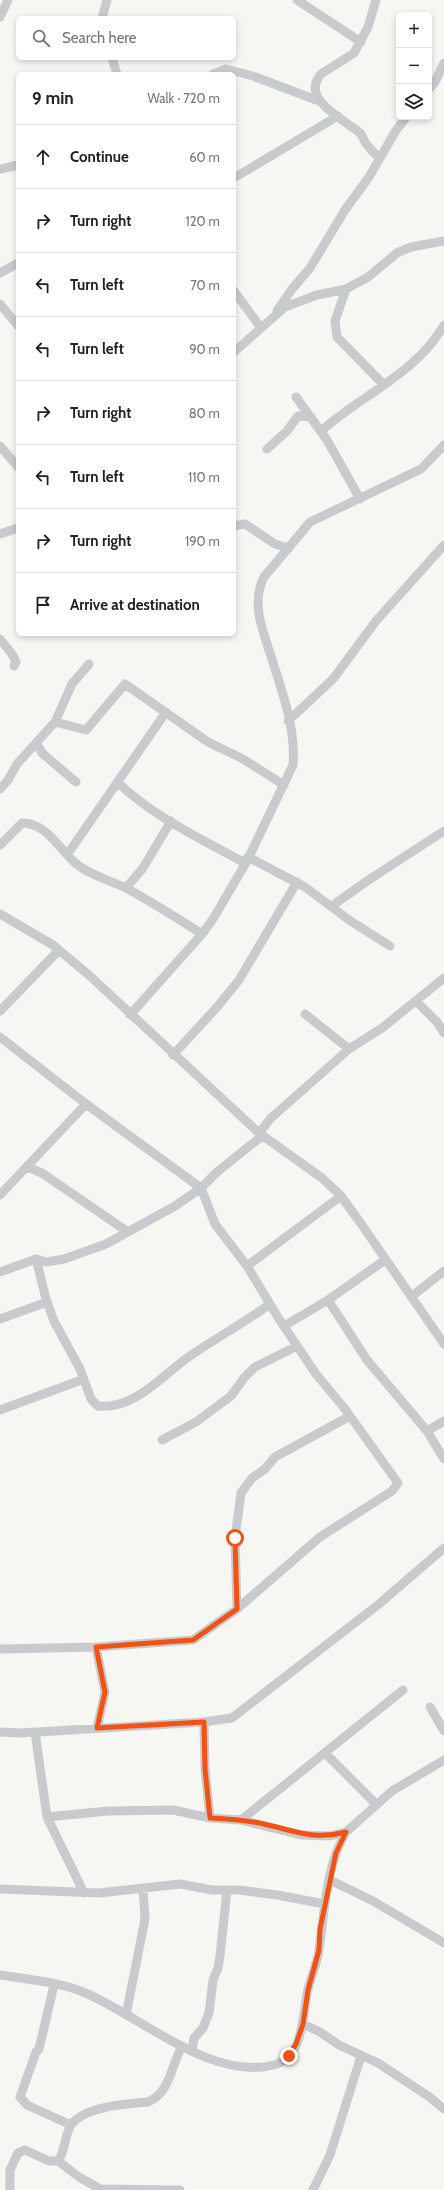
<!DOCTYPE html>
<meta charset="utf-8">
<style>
body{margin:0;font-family:Cabin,sans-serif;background:#f6f6f6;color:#222}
.controls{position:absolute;right:12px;top:12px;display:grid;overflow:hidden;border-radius:6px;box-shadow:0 2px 6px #0003}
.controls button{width:36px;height:36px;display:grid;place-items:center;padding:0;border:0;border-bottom:1px solid #e0e0e0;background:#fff;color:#222;font:20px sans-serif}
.stop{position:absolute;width:12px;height:12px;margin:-9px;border:3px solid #f45214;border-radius:50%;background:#fff}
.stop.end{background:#f45214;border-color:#fff;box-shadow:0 1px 4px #0008}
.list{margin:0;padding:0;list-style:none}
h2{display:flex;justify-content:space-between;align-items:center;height:52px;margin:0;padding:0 16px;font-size:17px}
h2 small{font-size:13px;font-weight:400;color:#767676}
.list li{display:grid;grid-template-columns:26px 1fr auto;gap:12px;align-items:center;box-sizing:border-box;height:64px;padding:0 16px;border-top:1px solid #e0e0e0}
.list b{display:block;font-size:15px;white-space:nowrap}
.list em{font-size:13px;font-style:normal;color:#767676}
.icon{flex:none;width:22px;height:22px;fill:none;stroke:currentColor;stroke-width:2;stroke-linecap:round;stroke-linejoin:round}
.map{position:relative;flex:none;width:444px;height:2190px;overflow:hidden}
.search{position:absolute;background:#fff;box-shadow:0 2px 6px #0003;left:16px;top:16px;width:220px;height:44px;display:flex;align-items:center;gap:10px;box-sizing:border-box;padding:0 14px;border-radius:6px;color:#767676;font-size:15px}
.panel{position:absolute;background:#fff;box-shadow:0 2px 6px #0003;left:16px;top:72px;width:220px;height:564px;border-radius:6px}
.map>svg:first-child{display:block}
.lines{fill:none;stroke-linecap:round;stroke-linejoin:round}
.minor{stroke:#c8cbce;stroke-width:9}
.route{stroke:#f45214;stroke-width:5}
</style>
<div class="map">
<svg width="444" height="2190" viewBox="0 0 444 2190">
<rect width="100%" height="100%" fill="#f6f6f2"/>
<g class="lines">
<path class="minor" d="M297,0L361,42
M376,0L368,27L354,53L321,74C299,99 345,120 360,133C364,137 364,143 368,146C371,150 375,154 379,157
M0,17L8,0
M102,18L107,0
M112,58L117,74
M213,74L226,69L253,76L319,101
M429,89L435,82L444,63
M0,169L18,165
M234,178L338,116
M0,273L18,263
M346,289L335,321L337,337L384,385
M234,291L261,328
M0,304L18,326
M277,311L292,289L310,268L345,210L369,177L395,132L406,117
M234,352L285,307L317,295L346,289L368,277L397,253L411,247L444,241
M296,397L327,440L360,499
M321,431C361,395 416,374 444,325
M0,446L18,467
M267,449L287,431L298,416L311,417
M234,526L245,524L275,544L289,548
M0,534L18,528
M0,639L12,654L16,662L14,666
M288,721L333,679L376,621L444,545
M55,722L86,730L125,684L208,742L243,759L284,785
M37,744L42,753L76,782
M117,782C154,817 201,839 245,863
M0,789L8,780L17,764L55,722L72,684L89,664
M0,845L22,823C45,823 57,845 72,860C86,874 109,880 126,888C152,902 177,918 202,934
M67,855L166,712
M248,857L305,887L349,920L390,946
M126,888L143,868L171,821
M332,906L367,881L444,831
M0,914L53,945L90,976L259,1133L322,1178L341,1196L362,1225L444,1344
M416,1001L437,1022L444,1033
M0,1011L59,950
M305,1014L349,1049
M130,1015L202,934L213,919L247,861L293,765C296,733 284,696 274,666C266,637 249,606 264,577L310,522L421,469L444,445
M0,1037L86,1104L201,1188L215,1224L247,1266L279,1319L316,1374L345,1409L398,1483L392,1491L320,1537L237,1609L193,1640L96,1647L0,1649
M173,1055L218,1006L239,980L297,882
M259,1133L271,1118L349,1049L382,1028L444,978
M27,1167L42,1173L128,1232
M0,1195L86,1104
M36,1259L46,1299L54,1321L80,1369L91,1399L98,1406C135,1410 162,1375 190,1356C216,1338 244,1323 270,1304
M247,1266L341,1196
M0,1272L36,1259L47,1262L64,1259L106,1244L175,1206L201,1188L217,1172L262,1136
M411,1297L444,1271
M328,1300L367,1360L427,1431L444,1459
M0,1319L47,1302
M284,1326L328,1300L385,1260
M0,1410L84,1379
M427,1431L444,1421
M162,1440L196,1422L231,1396L244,1378L255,1367L297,1346
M237,1609L235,1538L241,1493L252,1478L265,1469L275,1457L350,1416
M96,1647L105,1692L97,1728
M430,1707L444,1731
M204,1722L205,1769L210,1818
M0,1732L21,1733L204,1722L232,1718L379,1604L444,1548
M35,1732L47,1817L84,1893
M325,1753L376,1804
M47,1817L108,1811L173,1810L210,1818L241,1820L301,1835L330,1836L346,1832
M241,1820L403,1690
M330,1880L373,1901L444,1943
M0,1889L99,1893L180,1884L212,1890H240L277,1895L325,1904
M0,1975C25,1979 59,1982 83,1992C140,2015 209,2081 274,2065C305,2057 302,2014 308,1989C311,1976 318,1962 319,1949C325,1910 326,1865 346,1832L392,1791L444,1760
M54,1985L39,2049L36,2052L20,2097L27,2105L71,2125
M126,2015L145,1919L143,1888
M303,2024L320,2032L339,2045L378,2063L428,2096L444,2109
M192,2051L194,2038L203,2028L209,2013L213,1980L218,1968L220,1956L227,1890
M58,2161L79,2177L100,2189L180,2190
M10,2190V2170L18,2153L25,2150L49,2161H58C66,2150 64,2136 71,2125C84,2106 127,2104 148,2102C170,2093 171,2066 182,2046
M313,2190L330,2155L361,2056"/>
</g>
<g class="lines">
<path class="route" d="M235,1538L237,1609L193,1640L96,1647L105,1692L97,1728L204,1722L205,1769L210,1818C230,1819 249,1820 268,1825C298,1832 316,1840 346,1832L336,1853L320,1929L319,1950L308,1990L303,2024L296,2044L289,2056"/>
</g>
</svg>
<div class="controls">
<button>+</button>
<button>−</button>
<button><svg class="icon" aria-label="layers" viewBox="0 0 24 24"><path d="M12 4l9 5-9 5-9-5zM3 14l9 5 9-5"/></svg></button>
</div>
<div class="stop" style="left:235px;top:1538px"></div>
<div class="stop end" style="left:289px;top:2056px"></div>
<div class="search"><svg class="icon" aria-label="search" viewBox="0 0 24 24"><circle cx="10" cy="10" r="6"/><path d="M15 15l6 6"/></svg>Search here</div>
<section class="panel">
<h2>9 min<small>Walk · 720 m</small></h2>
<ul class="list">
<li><svg class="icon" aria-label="ahead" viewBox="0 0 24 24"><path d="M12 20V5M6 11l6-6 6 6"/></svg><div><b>Continue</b></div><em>60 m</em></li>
<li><svg class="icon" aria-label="right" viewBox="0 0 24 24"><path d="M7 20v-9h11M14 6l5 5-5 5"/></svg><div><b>Turn right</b></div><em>120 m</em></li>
<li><svg class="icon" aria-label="left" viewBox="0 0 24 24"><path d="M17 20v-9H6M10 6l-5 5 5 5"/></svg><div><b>Turn left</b></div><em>70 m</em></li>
<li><svg class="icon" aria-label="left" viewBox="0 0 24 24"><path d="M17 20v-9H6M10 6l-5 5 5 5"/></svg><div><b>Turn left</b></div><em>90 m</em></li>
<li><svg class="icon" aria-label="right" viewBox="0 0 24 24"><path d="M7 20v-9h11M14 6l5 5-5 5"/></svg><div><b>Turn right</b></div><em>80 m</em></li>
<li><svg class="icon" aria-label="left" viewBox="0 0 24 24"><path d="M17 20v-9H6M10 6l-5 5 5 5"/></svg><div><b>Turn left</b></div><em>110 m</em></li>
<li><svg class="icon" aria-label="right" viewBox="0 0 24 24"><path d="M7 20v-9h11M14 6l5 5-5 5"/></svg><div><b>Turn right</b></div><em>190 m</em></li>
<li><svg class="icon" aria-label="arrive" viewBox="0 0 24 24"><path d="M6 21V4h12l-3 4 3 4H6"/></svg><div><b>Arrive at destination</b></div></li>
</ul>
</section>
</div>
